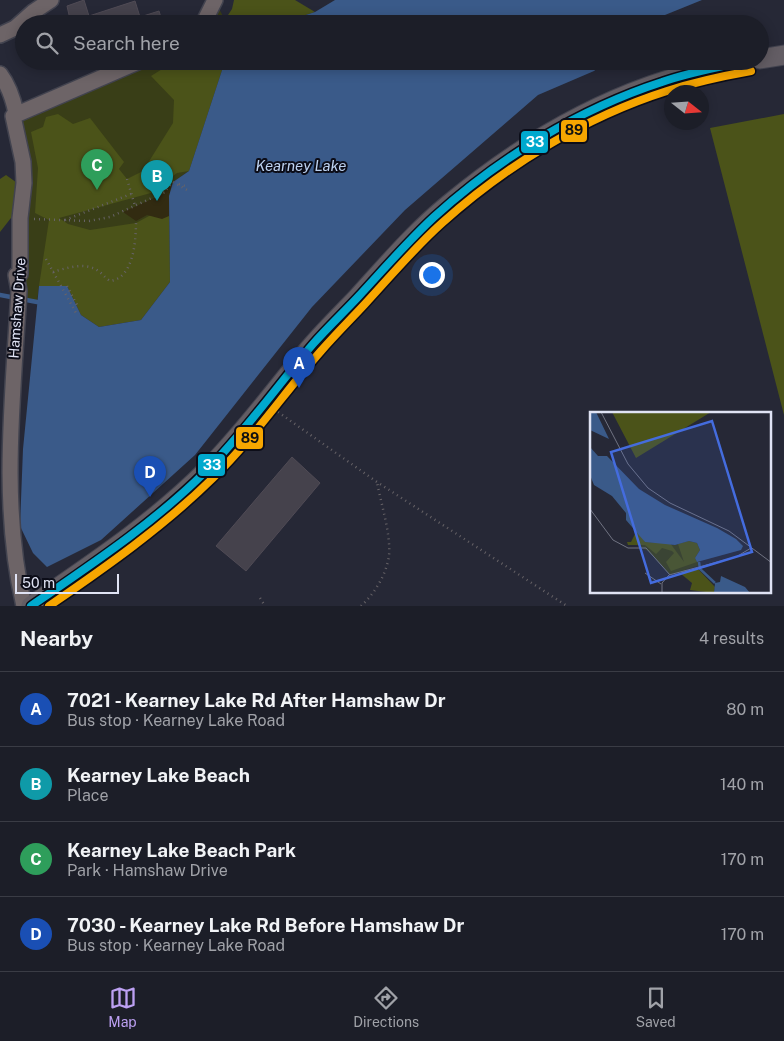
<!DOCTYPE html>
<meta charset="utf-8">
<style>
body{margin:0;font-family:"Public Sans",sans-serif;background:#252730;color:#f1f3f6}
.compass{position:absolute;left:664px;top:85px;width:45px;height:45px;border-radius:50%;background:#1c1e28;box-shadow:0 2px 12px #0003;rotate:107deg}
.scale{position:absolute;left:15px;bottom:12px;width:104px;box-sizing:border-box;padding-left:5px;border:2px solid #e0e3f4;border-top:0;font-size:14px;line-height:18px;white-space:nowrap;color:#e0e3f4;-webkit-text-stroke:4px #0c0d18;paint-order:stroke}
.you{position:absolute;left:431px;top:274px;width:18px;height:18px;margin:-12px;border:4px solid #fff;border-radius:50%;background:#1a73e8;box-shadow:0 0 0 8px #1a73e833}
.badge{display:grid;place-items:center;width:32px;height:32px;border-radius:50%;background:#bca0f2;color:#fff;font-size:16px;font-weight:700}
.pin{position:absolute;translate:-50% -41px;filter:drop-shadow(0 1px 2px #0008)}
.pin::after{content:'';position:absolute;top:26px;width:18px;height:15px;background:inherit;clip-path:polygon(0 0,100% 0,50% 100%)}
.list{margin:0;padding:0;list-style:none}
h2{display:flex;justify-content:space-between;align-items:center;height:65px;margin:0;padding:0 20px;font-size:21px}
h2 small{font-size:16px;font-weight:400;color:#a0a2a8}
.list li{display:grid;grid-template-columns:32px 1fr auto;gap:15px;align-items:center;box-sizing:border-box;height:75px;padding:0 20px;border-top:1px solid #3a3c45}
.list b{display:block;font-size:19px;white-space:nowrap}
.list p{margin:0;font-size:16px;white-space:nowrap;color:#a0a2a8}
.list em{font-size:16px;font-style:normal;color:#a0a2a8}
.icon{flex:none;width:28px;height:28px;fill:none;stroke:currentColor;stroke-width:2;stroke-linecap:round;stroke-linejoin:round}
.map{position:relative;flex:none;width:784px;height:606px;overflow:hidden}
.search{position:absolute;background:#1c1e28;box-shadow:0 2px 12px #0003;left:15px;right:15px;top:15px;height:55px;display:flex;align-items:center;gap:12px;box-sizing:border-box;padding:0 18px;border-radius:28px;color:#a0a2a8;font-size:19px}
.sheet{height:365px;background:#1c1e28}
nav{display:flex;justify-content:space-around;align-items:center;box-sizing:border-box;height:70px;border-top:1px solid #3a3c45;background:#1c1e28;font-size:14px;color:#a0a2a8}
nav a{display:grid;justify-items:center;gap:2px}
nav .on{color:#bca0f2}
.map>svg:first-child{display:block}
.green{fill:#393e17}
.forest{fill:#4b5319}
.sand{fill:#322b11}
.water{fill:#3a5a89}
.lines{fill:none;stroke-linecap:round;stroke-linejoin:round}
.stream{stroke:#3a5a89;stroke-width:4.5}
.building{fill:#45424c;stroke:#504b55}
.minor-casing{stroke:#42434f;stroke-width:18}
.major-casing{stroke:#42434f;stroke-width:21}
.path{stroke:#676367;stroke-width:2.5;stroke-dasharray:1 4;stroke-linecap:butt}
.minor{stroke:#6d6467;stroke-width:15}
.major{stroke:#635d64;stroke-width:19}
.bus-1-casing{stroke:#0c0d18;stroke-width:11}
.bus-2-casing{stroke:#0c0d18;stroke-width:11}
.bus-1{stroke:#00a9ce;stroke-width:8}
.bus-2{stroke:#f7a600;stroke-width:8}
.labels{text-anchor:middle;stroke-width:4;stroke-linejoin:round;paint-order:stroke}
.street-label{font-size:14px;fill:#e0e3f4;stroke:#0c0d18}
.water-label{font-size:15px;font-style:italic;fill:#bdd2f0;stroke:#0c0d18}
.inset-river{fill:none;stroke:#3a5a89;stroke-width:2.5}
.inset-road{fill:none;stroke:#707382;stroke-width:1}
.view{fill:#446cde;fill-opacity:0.15;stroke:#446cde;stroke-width:2.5}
.inset-edge{fill:none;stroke:#e0e3f4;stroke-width:2.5}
.line-badge{stroke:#0c0d18;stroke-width:2}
.badge-label{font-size:14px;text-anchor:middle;font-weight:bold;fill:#fff}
.pale-badge-label{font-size:14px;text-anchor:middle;font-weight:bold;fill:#111}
</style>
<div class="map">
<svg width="784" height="606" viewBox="0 0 784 606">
<rect width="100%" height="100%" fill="#262836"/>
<path class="green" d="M215,1L227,24H198Z
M138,61H225L189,171L173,182L169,196L170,282L39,286L37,302L17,298L22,200L13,116Z"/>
<path class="forest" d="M234,0H295L315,12L278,24H222L232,9Z
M175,61H225L189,171L177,173L151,193L59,218L68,224L90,230L136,223L162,209L169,216L170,282L141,320L99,327L81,315L67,286H39L49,220L35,213L38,168L31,132L43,127L46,117L58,114L73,124L90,118L124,162L119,169L127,179L143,171L173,123L174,100L151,76Z
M784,114V415L710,128Z
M6,175L20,185L18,209L0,232V179Z"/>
<path class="sand" d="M173,182L169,196V216L162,219L147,215L136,221L123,212L165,193V191Z"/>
<path class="water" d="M335,0H702L665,15L653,24H278L315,12Z
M225,61H606L594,71L538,95L405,210L312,307L195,455L101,540L47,567L33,553L20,526L23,449L39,286H67L81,315L99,327L141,320L170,282L169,196L173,182L189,171Z"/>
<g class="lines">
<path class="stream" d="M0,295L37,302"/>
</g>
<path class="building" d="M84,0L89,16L135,1L140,17L159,11L163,24H128L127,22L122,24H71L67,6Z
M292,457L320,483L246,571L216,546Z"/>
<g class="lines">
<g class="minor-casing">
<path id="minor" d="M203,24L215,0
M0,35L15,28L33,12L51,0
M0,74C9,86 13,98 16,113L13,116L23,162L24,183L20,218V274L16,275L19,291C13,395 0,505 24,606
M13,116L140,61"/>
</g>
<g class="major-casing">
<path id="major" d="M760,59L784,55
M31,606C92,564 154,523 206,471C242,435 272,394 305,354C321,334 340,316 358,297C387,265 415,232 448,205C508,155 577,112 650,86C682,74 716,67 749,61"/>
</g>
<path class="path" d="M127,179L135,206
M173,182L187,190
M179,184L188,187
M34,219L89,221L110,217L165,192V191L173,182
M65,220L131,194
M46,259L76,313
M53,272C66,268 84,262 97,270C102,273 105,278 110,281C134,278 136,240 136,221
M67,286L77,305
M278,412L377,482L567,606
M260,598L265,606
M361,606C375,593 386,575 389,556C391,534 381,504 377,482"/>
<use href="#minor" class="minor"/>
<use href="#major" class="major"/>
<g class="bus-1-casing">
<path id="bus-1" d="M31,606C92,564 154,523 206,471C245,432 277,386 313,344C327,328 343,313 358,297C383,270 407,242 434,217C499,158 579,109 662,82C690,72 719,67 748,61"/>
</g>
<g class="bus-2-casing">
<path id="bus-2" d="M49,606C106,567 163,527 213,478C253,439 284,393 321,351C335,335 350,320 364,305C390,277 414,248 442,223C507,165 585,117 667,91C695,82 723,76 751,71"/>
</g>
<use href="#bus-1" class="bus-1"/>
<use href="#bus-2" class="bus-2"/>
</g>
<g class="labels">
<g class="street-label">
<text transform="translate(17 308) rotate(-86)" y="5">Hamshaw Drive</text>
</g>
<g class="water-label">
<text x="301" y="171">Kearney Lake</text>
</g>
</g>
<g transform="translate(590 412)">
<rect width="181" height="181" fill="#262836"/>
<path d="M99,129L110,153L80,163L58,139L50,135L55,130L85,133Z" fill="#393e17"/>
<path d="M22,0H121L46,46ZM47,118L55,130L80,131L94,150L88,132L99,129L107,131L110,138L105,146L107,150L81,159L76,150L84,141L82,139L72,136L66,142L55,133H38L37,130H41ZM95,158H109L125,175L124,181L100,178L102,171L90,161Z" fill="#4b5319"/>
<path d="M0,0H6L19,27L0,18ZM0,35L8,44H17L49,77L75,93L127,116L146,127L153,134L151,138L107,150L105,146L110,138L107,131L99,129L85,133L55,130L36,108V101L22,84L4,73L0,63ZM131,164L155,175L160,181H124L125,171L130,170Z" fill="#3a5a89"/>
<path class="inset-river" d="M109,150L110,157L125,171"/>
<path class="inset-road" d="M11,0L38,52L58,76L80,91L139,119L182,151M0,97L23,128L38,136H56L80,163M55,161L71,172M72,181V171L79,163L146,145L161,136"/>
<path class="view" d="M122,9L162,140L61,171L21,40Z"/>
<rect width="181" height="181" class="inset-edge"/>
</g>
<g class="line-badge">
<rect x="560" y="119" width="28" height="24" rx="5" fill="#f7a600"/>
<rect x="520" y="130" width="29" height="24" rx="5" fill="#00a9ce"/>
<rect x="235" y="426" width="29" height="24" rx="5" fill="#f7a600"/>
<rect x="197" y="453" width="29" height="24" rx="5" fill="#00a9ce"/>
</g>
<g class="badge-label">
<text x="535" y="147">33</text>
<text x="212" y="470">33</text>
</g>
<g class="pale-badge-label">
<text x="574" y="135">89</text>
<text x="250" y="443">89</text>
</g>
</svg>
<svg class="compass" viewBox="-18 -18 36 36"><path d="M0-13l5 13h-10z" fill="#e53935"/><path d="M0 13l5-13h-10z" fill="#a0a2a8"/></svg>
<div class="scale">50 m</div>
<div class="you"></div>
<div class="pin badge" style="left:299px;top:388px;background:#1a4fb4">A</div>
<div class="pin badge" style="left:157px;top:201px;background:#0f9aa8">B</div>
<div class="pin badge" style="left:97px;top:190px;background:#2e9e5b">C</div>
<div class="pin badge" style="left:150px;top:497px;background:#1a4fb4">D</div>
<div class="search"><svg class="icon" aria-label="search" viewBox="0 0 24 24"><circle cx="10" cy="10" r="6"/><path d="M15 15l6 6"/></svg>Search here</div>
</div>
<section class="sheet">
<h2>Nearby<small>4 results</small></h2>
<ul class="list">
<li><span class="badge" style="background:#1a4fb4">A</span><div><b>7021 - Kearney Lake Rd After Hamshaw Dr</b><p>Bus stop · Kearney Lake Road</p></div><em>80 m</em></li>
<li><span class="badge" style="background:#0f9aa8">B</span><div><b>Kearney Lake Beach</b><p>Place</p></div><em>140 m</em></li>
<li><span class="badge" style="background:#2e9e5b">C</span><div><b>Kearney Lake Beach Park</b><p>Park · Hamshaw Drive</p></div><em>170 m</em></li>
<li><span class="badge" style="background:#1a4fb4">D</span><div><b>7030 - Kearney Lake Rd Before Hamshaw Dr</b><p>Bus stop · Kearney Lake Road</p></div><em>170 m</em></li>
</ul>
</section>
<nav>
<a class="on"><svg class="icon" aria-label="map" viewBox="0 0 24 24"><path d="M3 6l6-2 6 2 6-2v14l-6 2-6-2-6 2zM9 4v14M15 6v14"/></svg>Map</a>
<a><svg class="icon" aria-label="directions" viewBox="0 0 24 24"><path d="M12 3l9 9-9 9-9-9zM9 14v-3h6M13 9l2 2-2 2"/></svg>Directions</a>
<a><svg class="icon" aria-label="saved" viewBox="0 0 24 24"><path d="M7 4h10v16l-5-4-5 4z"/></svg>Saved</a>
</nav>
